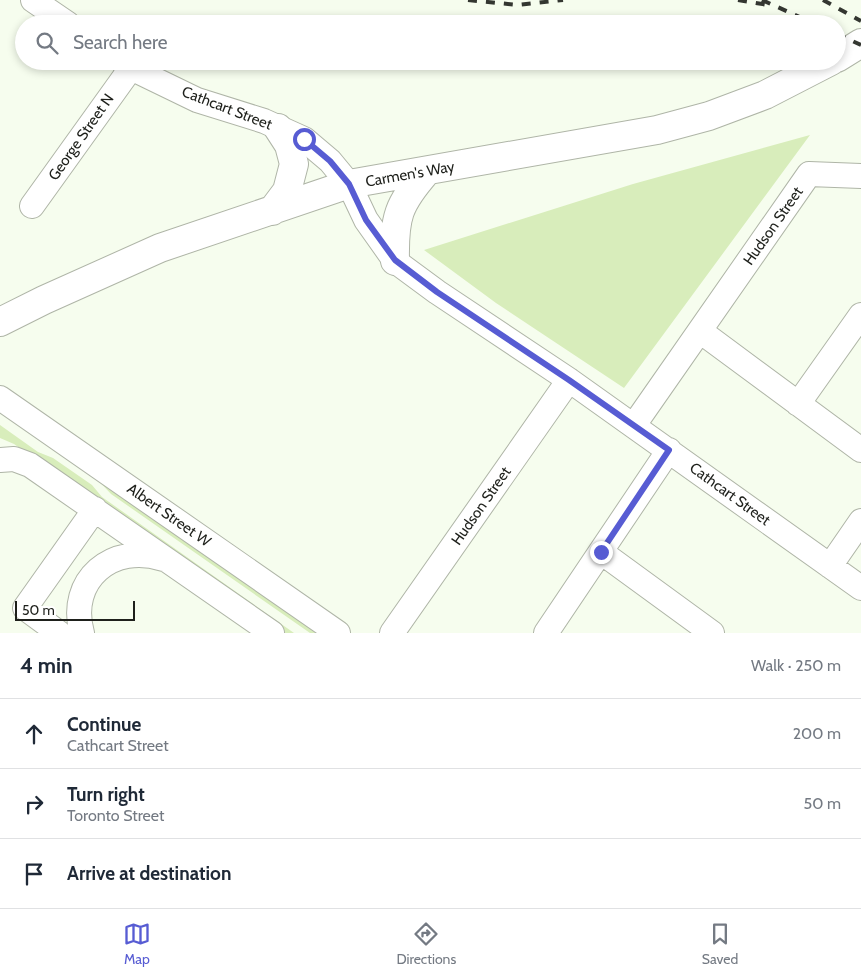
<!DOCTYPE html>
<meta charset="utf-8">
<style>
body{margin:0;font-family:Cabin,sans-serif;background:#f2f2f3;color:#1f2937}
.scale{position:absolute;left:15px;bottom:12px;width:120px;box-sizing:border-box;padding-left:5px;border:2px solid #1e201b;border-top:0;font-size:14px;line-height:18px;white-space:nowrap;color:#1e201b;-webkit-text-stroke:4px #fff;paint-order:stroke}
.stop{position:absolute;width:15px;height:15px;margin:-11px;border:4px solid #575cd3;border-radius:50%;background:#fff}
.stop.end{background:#575cd3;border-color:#fff;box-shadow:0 1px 5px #0008}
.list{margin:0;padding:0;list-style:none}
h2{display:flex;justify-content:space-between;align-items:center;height:65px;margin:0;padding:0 20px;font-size:21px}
h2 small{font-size:16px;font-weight:400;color:#747a83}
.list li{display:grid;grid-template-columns:32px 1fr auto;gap:15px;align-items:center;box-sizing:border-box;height:70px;padding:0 20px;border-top:1px solid #e0e1e3}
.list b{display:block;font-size:19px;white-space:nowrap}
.list p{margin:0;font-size:16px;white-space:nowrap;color:#747a83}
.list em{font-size:16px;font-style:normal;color:#747a83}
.icon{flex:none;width:28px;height:28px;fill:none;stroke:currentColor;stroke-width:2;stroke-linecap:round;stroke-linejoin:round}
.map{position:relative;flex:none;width:861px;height:633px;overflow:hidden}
.search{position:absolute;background:#fff;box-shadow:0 2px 8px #0003;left:15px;right:15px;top:15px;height:55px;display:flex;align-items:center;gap:12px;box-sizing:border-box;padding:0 18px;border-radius:28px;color:#747a83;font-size:19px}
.sheet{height:275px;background:#fff}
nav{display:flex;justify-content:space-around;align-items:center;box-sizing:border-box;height:70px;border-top:1px solid #e0e1e3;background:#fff;font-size:14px;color:#747a83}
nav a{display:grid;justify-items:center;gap:2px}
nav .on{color:#575cd3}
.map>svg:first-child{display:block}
.green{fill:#d8edbb}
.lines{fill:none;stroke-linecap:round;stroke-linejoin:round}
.minor-casing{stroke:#afb5a7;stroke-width:26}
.highway-casing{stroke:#afb5a7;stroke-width:30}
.minor{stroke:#fff;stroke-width:24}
.highway{stroke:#fff;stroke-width:28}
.rail{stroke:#343731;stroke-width:4;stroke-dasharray:9 9;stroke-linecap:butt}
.route{stroke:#575cd3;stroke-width:6}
.labels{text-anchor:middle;stroke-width:5;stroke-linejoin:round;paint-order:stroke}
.street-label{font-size:15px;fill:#1e201b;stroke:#fff}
</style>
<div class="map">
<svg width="861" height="633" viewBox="0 0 861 633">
<rect width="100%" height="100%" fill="#f6fdee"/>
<path class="green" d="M810,135L624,388L496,303L424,250L633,184Z
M0,425L38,452L53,458L92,485L102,497L294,633H284L14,444L0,438Z
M95,477L317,633H310L111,494Z"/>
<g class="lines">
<g class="minor-casing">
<path id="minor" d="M33,0L68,24
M122,61L131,68L197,100L264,121L304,139L330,161L349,184L366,220L395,261L437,292L569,380L861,588
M32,206L131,68
M700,331L861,450
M0,398L338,633
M798,404L861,315
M634,425L809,174L861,176
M0,460L14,459L30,465L272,633
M601,552L712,633
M830,566L861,521
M59,633L25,608L95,509
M82,633C67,580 113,542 163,559
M392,633L569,380
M546,633L669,450"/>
</g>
<g class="highway-casing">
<path id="highway" d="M837,58L861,43
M272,211L287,191L294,164L289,145L278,128
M395,261C394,217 398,204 427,171
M0,322L44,300L160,248L349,184L657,130L709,116L765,95L831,61"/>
</g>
<use href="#minor" class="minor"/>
<use href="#highway" class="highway"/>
<path class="rail" d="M468,0L518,5L563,0
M738,0L768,5
M762,0L815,24
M823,0L861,21
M837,34L861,45"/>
</g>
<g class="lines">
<path class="route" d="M304,139L330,161L349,184L366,220L395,260L437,292L569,380L669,450L601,552"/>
</g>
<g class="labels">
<g class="street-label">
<text transform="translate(227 108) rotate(21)" y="5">Cathcart Street</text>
<text transform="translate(81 137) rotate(-55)" y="5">George Street N</text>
<text transform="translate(410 174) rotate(-10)" y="5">Carmen's Way</text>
<text transform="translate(773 226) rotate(-55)" y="5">Hudson Street</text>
<text transform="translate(730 494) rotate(36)" y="5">Cathcart Street</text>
<text transform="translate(481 506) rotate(-55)" y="5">Hudson Street</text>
<text transform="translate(169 515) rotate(35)" y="5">Albert Street W</text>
</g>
</g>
</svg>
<div class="scale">50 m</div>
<div class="stop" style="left:304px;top:139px"></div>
<div class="stop end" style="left:601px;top:552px"></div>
<div class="search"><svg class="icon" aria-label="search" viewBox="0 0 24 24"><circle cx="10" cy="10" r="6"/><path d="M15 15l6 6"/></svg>Search here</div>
</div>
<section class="sheet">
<h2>4 min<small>Walk · 250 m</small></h2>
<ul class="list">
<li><svg class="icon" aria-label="ahead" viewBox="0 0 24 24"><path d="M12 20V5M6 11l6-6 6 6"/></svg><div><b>Continue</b><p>Cathcart Street</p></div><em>200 m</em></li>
<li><svg class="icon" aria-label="right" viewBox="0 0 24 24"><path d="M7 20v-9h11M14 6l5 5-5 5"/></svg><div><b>Turn right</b><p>Toronto Street</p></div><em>50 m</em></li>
<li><svg class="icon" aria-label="arrive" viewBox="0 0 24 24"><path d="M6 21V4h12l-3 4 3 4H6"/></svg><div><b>Arrive at destination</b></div></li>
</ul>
</section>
<nav>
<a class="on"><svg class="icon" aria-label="map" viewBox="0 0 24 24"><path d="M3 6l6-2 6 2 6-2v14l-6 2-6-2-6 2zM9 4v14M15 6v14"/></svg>Map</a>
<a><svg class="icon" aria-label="directions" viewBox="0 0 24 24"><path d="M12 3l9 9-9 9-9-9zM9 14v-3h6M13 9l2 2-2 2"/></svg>Directions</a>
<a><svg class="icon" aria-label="saved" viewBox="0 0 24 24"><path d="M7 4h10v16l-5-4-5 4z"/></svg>Saved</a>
</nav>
